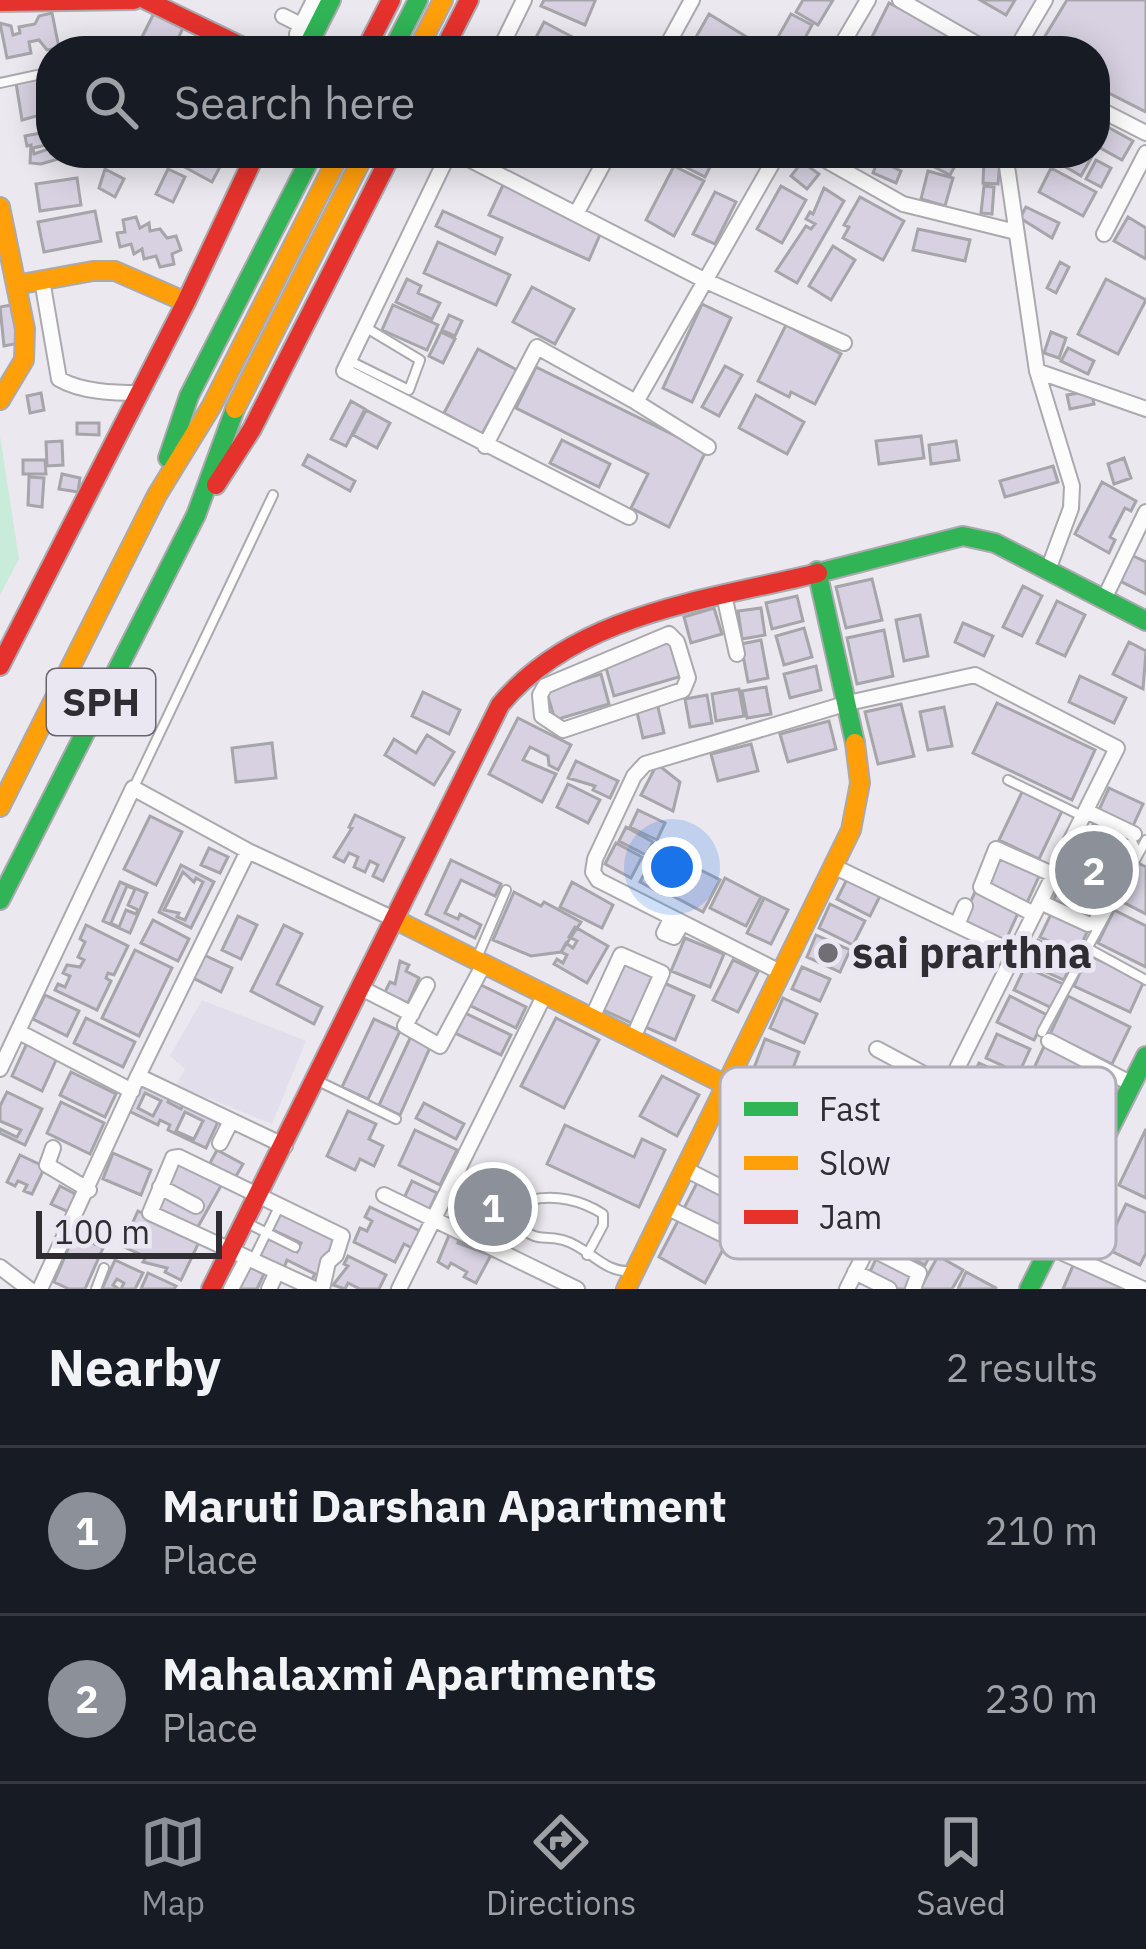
<!DOCTYPE html>
<style>
body{margin:0;font-family:"IBM Plex Sans",sans-serif;background:#20242c;color:#f1f3f6}
.scale{position:absolute;left:36px;bottom:30px;width:186px;box-sizing:border-box;padding-left:12px;border:6px solid #2f2d32;border-top:0;font-size:33px;line-height:42px;white-space:nowrap;color:#2f2d32;-webkit-text-stroke:9px #eae6f2;paint-order:stroke}
.you{position:absolute;left:672px;top:867px;width:42px;height:42px;margin:-30px;border:9px solid #fff;border-radius:50%;background:#1a73e8;box-shadow:0 0 0 18px #1a73e833}
.badge{display:grid;place-items:center;width:78px;height:78px;border-radius:50%;background:#8c9099;color:#fff;font-size:39px;font-weight:700}
.pin{position:absolute;translate:-50% -50%;border:6px solid #fff;box-shadow:0 3px 12px #0006}
.list{margin:0;padding:0;list-style:none}
h2{display:flex;justify-content:space-between;align-items:center;height:156px;margin:0;padding:0 48px;font-size:51px}
h2 small{font-size:39px;font-weight:400;color:#9ea1a6}
.list li{display:grid;grid-template-columns:78px 1fr auto;gap:36px;align-items:center;box-sizing:border-box;height:168px;padding:0 48px;border-top:3px solid #363941}
.list b{display:block;font-size:45px;white-space:nowrap}
.list p{margin:0;font-size:39px;white-space:nowrap;color:#9ea1a6}
.list em{font-size:39px;font-style:normal;color:#9ea1a6}
.icon{flex:none;width:66px;height:66px;fill:none;stroke:currentColor;stroke-width:2;stroke-linecap:round;stroke-linejoin:round}
.map{position:relative;flex:none;width:1146px;height:1289px;overflow:hidden}
.search{position:absolute;background:#171b24;box-shadow:0 6px 30px #0003;left:36px;right:36px;top:36px;height:132px;display:flex;align-items:center;gap:30px;box-sizing:border-box;padding:0 42px;border-radius:48px;color:#9ea1a6;font-size:45px}
.sheet{height:492px;background:#171b24}
nav{display:flex;justify-content:space-around;align-items:center;box-sizing:border-box;height:168px;border-top:3px solid #363941;background:#171b24;font-size:33px;color:#9ea1a6}
nav a{display:grid;justify-items:center;gap:6px}
nav .on{color:#8c9099}
.map>svg:first-child{display:block}
.built{fill:#e3deec}
.green{fill:#c8ebda}
.building{fill:#d7d1e1;stroke:#a6a5aa;stroke-width:3;fill-rule:evenodd}
.lines{fill:none;stroke-linecap:round;stroke-linejoin:round}
.lane-casing{stroke:#aaa9ae;stroke-width:12}
.street-casing{stroke:#aaa9ae;stroke-width:18}
.fast-casing{stroke:#aaa9ae;stroke-width:22}
.slow-casing{stroke:#aaa9ae;stroke-width:22}
.jam-casing{stroke:#aaa9ae;stroke-width:22}
.lane{stroke:#fcfcfd;stroke-width:8}
.street{stroke:#fcfcfd;stroke-width:14}
.fast{stroke:#30b455;stroke-width:18}
.slow{stroke:#ff9f0a;stroke-width:18}
.jam{stroke:#e5322d;stroke-width:18}
.poi-dot{fill:#716f74;stroke:#eae6f2;stroke-width:4.5}
.labels{text-anchor:middle;stroke-width:10;stroke-linejoin:round;paint-order:stroke}
.shield{fill:#eae6f2;stroke:#67646c;stroke-width:3}
.shield-label{font-size:39px;font-weight:bold;fill:#2f2d32}
.poi-label{font-size:42px;font-weight:bold;fill:#2f2d32;stroke:#eae6f2;text-anchor:start}
.key{fill:#eae6f2;stroke:#b2aeb8;stroke-width:3}
.key-label{font-size:33px;fill:#2f2d32}
</style>
<div class="map">
<svg width="1146" height="1289" viewBox="0 0 1146 1289">
<rect width="100%" height="100%" fill="#ebe9ef"/>
<path class="built" d="M913,0H1047L1017,51H998Z
M202,1000L306,1041L272,1124L176,1085L185,1069L170,1056Z"/>
<path class="green" d="M0,436L19,559L0,595Z"/>
<path class="building" d="M544,0H593L595,1L585,25L541,6Z
M803,0H833L818,25L796,12Z
M980,0H1015L1006,15Z
M1067,0H1146V112L1095,86V51H1036Z
M889,3L983,51H865Z
M155,11L184,26L172,51L141,39Z
M52,13L59,48L47,50L39,40L29,42L31,53L7,58L0,23L11,26L13,35L20,33L19,27L35,24L39,16Z
M709,14L755,42L750,51H699L691,46Z
M791,14L812,25L798,51L774,44Z
M544,22L599,51H529Z
M47,75L51,112L22,120L16,83Z
M1095,120L1133,141L1122,160L1095,145Z
M51,131V144L33,148L34,154L51,148V153L75,154L41,164L30,163L31,145L27,146L25,136Z
M185,153H209L223,161L212,182L179,164Z
M682,153H717L705,177L678,163Z
M907,153H962L950,175Z
M1042,153H1090L1093,155L1081,176Z
M878,160L901,171L896,183L873,173Z
M984,160L1000,161L998,184L983,183Z
M1096,160L1111,168L1101,187L1086,179Z
M802,162L819,174L807,189L791,176Z
M674,166L704,181L674,236L646,220Z
M1051,168L1096,192L1083,216L1039,192Z
M105,169L124,179L115,197L99,188Z
M168,169L185,177L173,202L156,194Z
M928,171L953,178L945,206L921,199Z
M77,178L81,205L40,211L36,184Z
M503,185L602,230L589,260L489,215Z
M781,186L806,200L782,243L757,229Z
M984,186L994,187L992,214L981,213Z
M824,188L844,201L797,283L776,271L806,226L811,229L815,224L806,219L810,212L813,214Z
M715,192L736,202L715,244L693,234Z
M860,197L904,221L883,260L843,238L849,227L844,225Z
M1026,207L1059,223L1052,238L1020,218Z
M95,211L101,241L44,252L38,222Z
M443,211L502,238L495,254L436,226Z
M136,217L140,228L149,223L150,231L160,229L167,238L176,236L181,250L172,254L174,264L160,267L156,256L144,259L142,249L134,254L131,244L120,247L117,233L125,232L123,220Z
M1128,217L1146,228V259L1114,241Z
M918,229L970,240L965,261L913,250Z
M438,242L510,275L496,305L424,273Z
M833,246L855,260L831,300L809,286Z
M1060,262L1069,267L1056,293L1047,288Z
M407,279L421,286L418,293L440,303L432,319L396,302Z
M1106,279L1146,300L1118,354L1078,334Z
M532,287L574,309L555,344L513,322Z
M702,304L731,318L692,402L663,388Z
M11,305L19,343L4,346L0,307Z
M393,305L438,325L427,350L382,330Z
M449,315L462,321L455,336L442,330Z
M786,325L841,354L815,404L791,392L789,397L758,381Z
M441,332L455,339L443,363L429,356Z
M1051,332L1066,338L1059,358L1044,353Z
M1068,348L1094,361L1088,374L1061,361Z
M478,349L517,370L482,434L444,413Z
M725,366L742,375L719,416L702,407Z
M536,367L706,451L669,527L631,508L648,474L516,408Z
M1091,391L1094,404L1070,409L1067,395Z
M41,393L44,410L30,413L27,396Z
M756,395L804,422L787,454L739,428Z
M351,401L365,409L346,446L331,439Z
M366,410L390,423L377,448L353,435Z
M77,423H99V435L77,434Z
M921,436L924,458L879,464L876,441Z
M562,440L610,464L599,487L550,463Z
M62,441L63,465L47,466L46,442Z
M956,441L959,460L931,464L929,445Z
M308,455L355,481L350,491L303,465Z
M1124,458L1131,478L1114,484L1108,464Z
M23,460H45L46,474H23Z
M1053,466L1058,482L1005,497L1000,481Z
M62,474L80,478L78,492L59,489Z
M29,477L44,478L42,507L28,505Z
M1102,482L1136,501L1131,511L1125,508L1110,537L1115,540L1109,553L1075,534Z
M1131,555L1146,562V594L1118,580Z
M872,579L882,620L846,628L836,587Z
M1023,586L1042,596L1022,636L1003,627Z
M797,596L803,621L772,629L766,603Z
M1057,601L1085,615L1065,656L1037,643Z
M714,608L722,634L691,643L684,617Z
M761,608L765,635L742,639L738,611Z
M920,615L928,656L904,661L896,620Z
M963,623L993,636L984,656L955,642Z
M804,628L812,657L784,665L776,636Z
M884,630L893,676L857,684L847,638Z
M761,640L768,678L748,682L741,644Z
M672,641L682,676L614,696L604,661Z
M1129,642L1146,651L1143,689L1113,674Z
M816,666L821,690L790,698L784,674Z
M601,674L609,704L555,720L546,690Z
M1080,676L1126,698L1114,723L1069,702Z
M766,687L771,714L747,718L742,691Z
M739,689L744,716L716,721L712,694Z
M423,692L460,710L449,734L412,716Z
M707,695L712,723L690,727L685,699Z
M657,703L664,733L643,738L636,708Z
M997,703L1095,750L1072,800L973,753Z
M901,704L914,756L878,764L865,712Z
M944,707L952,746L928,750L920,712Z
M518,718L571,745L558,770L549,765L548,756L530,747L523,760L556,774L542,802L489,774Z
M829,721L836,749L788,762L780,734Z
M427,735L454,752L434,785L385,755L394,739L416,753Z
M272,743L276,778L236,782L232,748Z
M751,744L758,771L718,781L711,754Z
M576,761L618,781L610,798L593,790L595,786L568,778Z
M657,764L680,782L673,811L641,795Z
M568,784L600,800L588,823L557,807Z
M1109,788L1143,804L1132,828L1098,812Z
M1023,790L1063,809L1039,859L999,840Z
M638,810L665,823L657,840L630,827Z
M355,815L404,838L383,881L373,876L378,865L370,861L365,872L354,867L358,857L349,853L344,862L334,857L352,828L349,827Z
M150,816L182,832L156,885L124,869Z
M1096,819L1131,835L1120,860L1084,844Z
M626,827L653,842L646,855L619,841Z
M616,843L642,857L631,878L605,864Z
M209,848L228,857L220,873L201,865Z
M1081,849L1118,867L1107,891L1070,874Z
M657,850L679,862L662,894L640,882Z
M998,851L1041,872L1025,907L982,886Z
M451,860L501,884L495,896L461,880L445,913L458,919L460,914L481,925L475,938L426,914Z
M1138,863L1146,867V914L1119,900Z
M689,864L720,880L703,912L673,896Z
M181,865L214,882L191,928L159,912ZM183,872L194,882L196,878L203,882L185,920L177,917L179,913L164,910Z
M848,877L881,894L870,916L837,899Z
M725,878L761,897L746,926L710,908Z
M1063,879L1101,898L1089,924L1051,905Z
M120,882L147,893L130,933L103,921ZM127,886L135,889L128,905L138,910L136,914L126,910L119,927L111,923Z
M572,882L613,905L602,928L560,907Z
M514,892L541,906L544,902L581,922L561,952L531,956L493,940Z
M975,892L1018,913L1005,942L962,920Z
M764,898L788,910L771,944L747,933Z
M830,904L865,921L853,945L819,928Z
M1053,910L1089,928L1077,954L1040,937Z
M1114,910L1146,926V967L1098,943Z
M238,916L257,925L241,959L222,950Z
M153,920L189,939L178,961L141,943Z
M86,925L128,946L114,975L108,973L106,978L111,981L97,1010L55,990L58,984L65,987L70,976L63,973L67,965L80,967L84,960L78,957L85,942L80,939Z
M284,925L302,934L277,984L322,1007L314,1024L251,991Z
M575,927L608,946L587,983L554,964L557,959L563,963L567,955L561,952L566,943L573,948L577,941L569,937Z
M816,935L850,950L840,972L807,957Z
M685,938L724,954L710,987L671,971Z
M1038,940L1074,956L1064,980L1028,964Z
M135,950L172,968L139,1036L102,1018Z
M204,955L232,968L221,992L193,978Z
M1088,955L1144,981L1130,1012L1074,986Z
M623,956L661,976L636,1025L599,1008Z
M733,960L758,972L738,1012L713,1000Z
M400,961L409,965L406,971L419,978L408,1003L385,992L390,982L395,984Z
M802,967L830,979L820,1001L792,989Z
M1025,967L1063,984L1052,1008L1014,990Z
M664,983L694,996L675,1040L645,1027Z
M479,984L526,1007L516,1028L469,1005Z
M45,995L79,1011L67,1036L33,1019Z
M1010,996L1047,1015L1034,1040L997,1022Z
M1068,996L1130,1027L1112,1064L1050,1034Z
M783,998L817,1014L804,1043L770,1028Z
M463,1012L511,1035L501,1055L453,1032Z
M86,1018L135,1042L123,1067L74,1043Z
M556,1018L599,1040L564,1108L521,1086Z
M374,1019L400,1031L368,1099L342,1087Z
M412,1034L432,1043L400,1115L379,1105Z
M997,1034L1030,1049L1019,1073L986,1058Z
M765,1039L799,1052L785,1089L751,1076Z
M1046,1042L1111,1074L1093,1112L1028,1081Z
M27,1043L57,1058L42,1091L12,1076Z
M979,1063L1014,1079L1003,1103L968,1086Z
M71,1072L116,1094L105,1117L60,1095Z
M662,1076L699,1095L677,1136L640,1116Z
M142,1084L170,1098L168,1102L181,1109L183,1104L218,1122L206,1148L168,1130L170,1125L160,1120L158,1125L129,1111ZM145,1093L161,1101L153,1116L138,1108ZM185,1112L203,1121L194,1139L176,1131Z
M7,1092L42,1109L25,1145L0,1133V1129L17,1137L21,1130L0,1121V1106Z
M61,1102L104,1123L90,1154L47,1133Z
M424,1103L464,1124L456,1139L416,1118Z
M348,1111L376,1124L369,1139L383,1146L374,1166L360,1159L355,1170L327,1156Z
M565,1125L634,1157L642,1139L665,1150L639,1207L547,1164Z
M1146,1129V1198L1119,1185Z
M415,1130L457,1150L440,1185L399,1165Z
M217,1150L243,1164L235,1178L210,1163Z
M113,1153L151,1170L141,1195L103,1179Z
M20,1155L45,1167L32,1194L24,1191L27,1185L18,1181L15,1186L7,1182Z
M177,1162L222,1184L195,1232L153,1212L161,1195L197,1212L201,1202L165,1185Z
M699,1179L745,1202L728,1237L681,1214Z
M412,1181L437,1193L429,1210L404,1198Z
M486,1181L518,1198L500,1232L468,1216Z
M60,1186L79,1196L71,1213L51,1204Z
M909,1197L950,1218L925,1265L884,1244Z
M1126,1204L1146,1213V1253L1140,1265L1105,1248Z
M370,1207L420,1231L412,1248L404,1244L395,1262L354,1242L360,1228L367,1231L372,1221L365,1217Z
M280,1209L341,1239L319,1285L311,1281L315,1274L287,1260L284,1268L258,1255L266,1238L297,1252L301,1243L271,1229Z
M138,1211L200,1240L181,1280L165,1272L167,1268L143,1262L146,1257L122,1246Z
M680,1217L727,1242L705,1283L659,1257Z
M450,1233L459,1240L458,1243L491,1255L476,1283L464,1277L467,1272L451,1263L448,1268L438,1262Z
M74,1235L103,1248L85,1289H69L54,1282Z
M348,1256L386,1275L379,1289H360L348,1283L345,1289L333,1285L348,1266L344,1264Z
M938,1256L963,1270L952,1289H920Z
M876,1259L914,1277L908,1289H896L868,1276Z
M115,1260L143,1273L135,1289H121L124,1283L117,1279L113,1285L119,1289H102Z
M1075,1261L1135,1289H1063Z
M245,1264L264,1274L257,1289H233Z
M966,1272L996,1288V1289H958Z
M148,1273L176,1286L174,1289H141Z"/>
<g class="lines">
<g class="lane-casing">
<path id="lane" d="M0,83L51,72
M350,361L409,390L420,360L365,327
M1008,780L1082,816
M134,787L273,495
M1089,949L1146,980
M477,958L506,890
M1042,1032L1146,840
M318,1081L396,1119
M1068,1167L1092,1119
M776,1189L808,1126
M247,1223L295,1247
M256,1254L279,1207
M587,1255L603,1225V1214C581,1200 555,1194 530,1200L519,1226C540,1244 541,1234 563,1240C591,1248 603,1274 633,1271
M96,1289L104,1268"/>
</g>
<g class="street-casing">
<path id="street" d="M900,0L989,51
M283,16L301,25
M297,34L314,0
M198,51L209,31
M499,51L524,0
M664,51L692,0
M838,51L868,0
M1015,51L1045,0
M1095,107L1146,133
M449,153L344,371L629,517
M457,153L704,280L844,343
M813,153L903,204L1016,232
M1005,153L1037,371L1072,486L1071,508L1048,570
M576,214L609,153
M1104,234L1146,153
M42,280L59,379C81,392 114,393 140,393
M1037,371L1146,409
M636,402L708,447
M485,446L537,347L636,402L778,153
M724,595L737,654
M1104,599L1146,512
M669,634L677,642L688,678L683,690L563,730L542,716L540,695L545,686Z
M1086,811L1134,834
M1071,841L1118,864L1109,891L1096,887
M1114,859L1124,862L1131,846
M835,867L1015,953
M1040,902L1088,924
M1034,914L981,887L996,849L1106,898L1095,924
M671,919L664,933L674,937L681,925
M957,925L965,906
M782,973L598,880L593,872L595,859L634,776L645,764L848,703L975,675L1117,748L847,1289
M427,985L405,1026L440,1046L484,964
M361,988L412,1014
M592,1018L621,955L662,973L633,1038
M19,1032L132,1091
M1049,1041L1132,1084
M877,1049L948,1087
M0,1069L133,788L248,851L394,919
M138,1076L285,1146
M1028,1083L1112,1125
M1001,1136L1086,1177
M220,1143L231,1121
M53,1148L47,1165L89,1190
M160,1187L196,1206
M384,1195L577,1289
M666,1207L730,1238L746,1200L685,1169
M989,1216L1018,1152
M868,1247L919,1273L913,1289
M1050,1247L1143,1289
M0,1267L29,1289
M855,1272L889,1289
M40,1289L138,1076L248,851
M231,1289L245,1262
M269,1289L275,1276
M315,1289L150,1213L173,1158L179,1157L342,1236L336,1255L328,1262L322,1289
M399,1289L545,994"/>
</g>
<g class="fast-casing">
<path id="fast" d="M305,51L331,0
M392,51L418,0
M168,458L189,396L313,153
M817,571L855,743
M818,573L963,536L995,543L1146,621
M0,900L196,515L235,409
M1029,1289L1146,1056"/>
</g>
<g class="slow-casing">
<path id="slow" d="M417,51L443,0
M0,207L25,329L24,360L0,400
M16,285L93,271H115L186,302
M235,409L365,153
M0,807L157,495L211,407L340,153
M394,919L1050,1247
M626,1289L851,830L860,783L855,743"/>
</g>
<g class="jam-casing">
<path id="jam" d="M146,0L251,51
M0,2L134,0
M365,51L391,0
M443,51L469,0
M216,485L252,429L392,153
M0,666L186,302L256,153
M211,1289L500,705C576,613 709,600 818,573"/>
</g>
<use href="#lane" class="lane"/>
<use href="#street" class="street"/>
<use href="#fast" class="fast"/>
<use href="#slow" class="slow"/>
<use href="#jam" class="jam"/>
</g>
<circle class="poi-dot" cx="828" cy="953" r="12"/>
<g class="labels">
<rect class="shield" x="47" y="669" width="108" height="66" rx="9"/>
<g class="shield-label">
<text x="101" y="716">SPH</text>
</g>
<g class="poi-label">
<text x="852" y="968">sai prarthna</text>
</g>
</g>
<rect x="720" y="1067" width="396" height="192" rx="18" class="key"/>
<rect x="744" y="1102" width="54" height="14" fill="#30b455"/>
<rect x="744" y="1156" width="54" height="14" fill="#ff9f0a"/>
<rect x="744" y="1210" width="54" height="14" fill="#e5322d"/>
<g class="key-label">
<text x="819" y="1121">Fast</text>
<text x="819" y="1175">Slow</text>
<text x="819" y="1229">Jam</text>
</g>
</svg>
<div class="scale">100 m</div>
<div class="you"></div>
<div class="pin badge" style="left:493px;top:1207px">1</div>
<div class="pin badge" style="left:1094px;top:870px">2</div>
<div class="search"><svg class="icon" aria-label="search" viewBox="0 0 24 24"><circle cx="10" cy="10" r="6"/><path d="M15 15l6 6"/></svg>Search here</div>
</div>
<section class="sheet">
<h2>Nearby<small>2 results</small></h2>
<ul class="list">
<li><span class="badge">1</span><div><b>Maruti Darshan Apartment</b><p>Place</p></div><em>210 m</em></li>
<li><span class="badge">2</span><div><b>Mahalaxmi Apartments</b><p>Place</p></div><em>230 m</em></li>
</ul>
</section>
<nav>
<a class="on"><svg class="icon" aria-label="map" viewBox="0 0 24 24"><path d="M3 6l6-2 6 2 6-2v14l-6 2-6-2-6 2zM9 4v14M15 6v14"/></svg>Map</a>
<a><svg class="icon" aria-label="directions" viewBox="0 0 24 24"><path d="M12 3l9 9-9 9-9-9zM9 14v-3h6M13 9l2 2-2 2"/></svg>Directions</a>
<a><svg class="icon" aria-label="saved" viewBox="0 0 24 24"><path d="M7 4h10v16l-5-4-5 4z"/></svg>Saved</a>
</nav>
